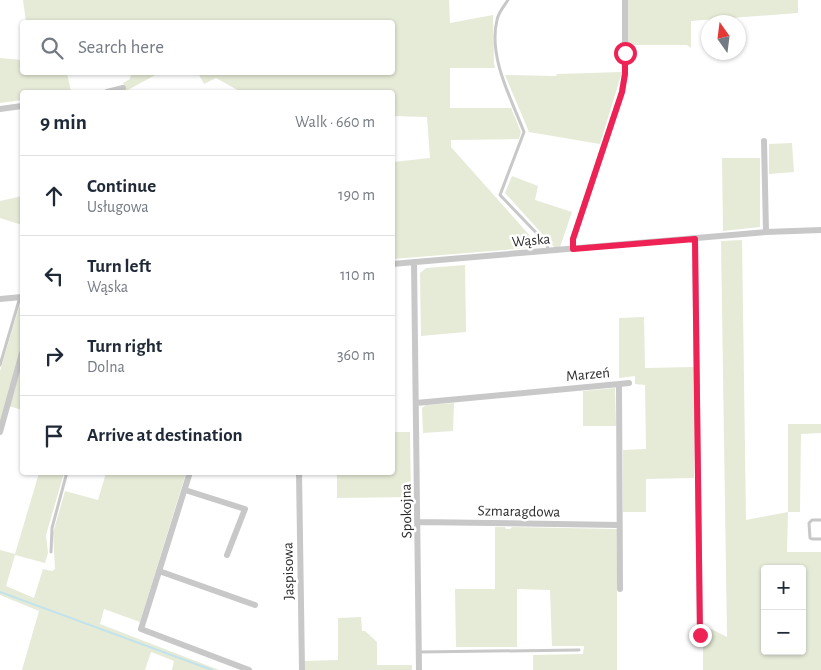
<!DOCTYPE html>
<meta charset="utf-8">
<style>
body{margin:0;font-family:"Alegreya Sans",sans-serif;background:#f6f6f7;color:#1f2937}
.controls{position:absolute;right:15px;bottom:15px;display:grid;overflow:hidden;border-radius:5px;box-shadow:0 1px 4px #0004}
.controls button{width:45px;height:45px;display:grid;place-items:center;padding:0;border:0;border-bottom:1px solid #e0e1e3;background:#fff;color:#1f2937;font:25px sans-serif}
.compass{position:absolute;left:701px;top:15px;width:45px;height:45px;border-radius:50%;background:#fff;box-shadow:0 1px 4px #0004;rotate:346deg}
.stop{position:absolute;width:15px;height:15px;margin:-11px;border:4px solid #e25;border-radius:50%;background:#fff}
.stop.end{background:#e25;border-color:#fff;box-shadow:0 1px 5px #0008}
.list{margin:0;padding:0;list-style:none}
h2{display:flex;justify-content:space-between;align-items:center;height:65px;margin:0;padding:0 20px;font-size:21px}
h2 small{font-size:16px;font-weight:400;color:#747a83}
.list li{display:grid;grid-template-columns:32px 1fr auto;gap:15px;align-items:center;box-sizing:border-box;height:80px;padding:0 20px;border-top:1px solid #e0e1e3}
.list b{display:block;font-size:19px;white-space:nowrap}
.list p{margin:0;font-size:16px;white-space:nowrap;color:#747a83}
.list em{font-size:16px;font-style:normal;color:#747a83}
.icon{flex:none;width:28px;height:28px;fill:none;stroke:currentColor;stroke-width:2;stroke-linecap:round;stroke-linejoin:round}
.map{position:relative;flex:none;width:821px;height:670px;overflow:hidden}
.search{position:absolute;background:#fff;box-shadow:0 1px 4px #0004;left:20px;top:20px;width:375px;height:55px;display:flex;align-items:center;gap:12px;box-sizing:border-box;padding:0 18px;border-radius:5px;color:#747a83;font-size:19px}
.panel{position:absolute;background:#fff;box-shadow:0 1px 4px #0004;left:20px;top:90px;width:375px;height:385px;border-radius:5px}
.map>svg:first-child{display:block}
.green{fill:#e5ebd7;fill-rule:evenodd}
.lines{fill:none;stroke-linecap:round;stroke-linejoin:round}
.stream{stroke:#c2e3ec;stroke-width:2}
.lane{stroke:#c8c8c8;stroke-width:3}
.street{stroke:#c8c8c8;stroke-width:6}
.route{stroke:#e25;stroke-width:6}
.labels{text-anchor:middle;stroke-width:5;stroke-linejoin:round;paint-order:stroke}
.street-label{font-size:15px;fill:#2b2b2b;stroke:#fff}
</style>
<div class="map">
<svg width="821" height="670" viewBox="0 0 821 670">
<rect width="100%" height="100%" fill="#fff"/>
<path class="green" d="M23,0H449L450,23L493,15L494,63L495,68H450V108H511L521,132L519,139L451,140V147L540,247L393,259V162L430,158L427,117L393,116L392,92H241L216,78L204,84L198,73L392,72V22H26Z
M628,0H798V13L691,21V48L687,45H631L628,48Z
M0,58L22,60V72L67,73L71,92H22V100L0,103Z
M622,72L600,144L529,132L505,75L556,76L557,74Z
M131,73H159L126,91L123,83L130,79Z
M792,143L794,172L769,174V144Z
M722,158H760V227L723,231Z
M512,176L538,186L535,200L572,212L560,247H554L505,193Z
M22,196V225L0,218V201Z
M742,240L746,520L788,512V424H821V433L801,434L800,512H788L787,552H821V670H703V647L707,638L705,626L727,637L721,241ZM765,569H802V651H765Z
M465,265L466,332L421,336L420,273L426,268Z
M22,304V345L0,425V371L19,307Z
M644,317L645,368L694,367V478L646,479V512H623V450L646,449L645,385L635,384V376L619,378V318Z
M22,365V410L9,406Z
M615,388L616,426H583V391Z
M454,403L453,431L423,433L422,408L426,405Z
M393,432H410L411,497L337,498V473L392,472Z
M39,473H64L46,535L48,553L45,563L15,555L6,586L34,598L43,569L52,571L55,569L53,533L65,491L98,500L106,473H186L140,622L104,609L100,624L219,670H172L174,661L151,652L145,670H22L39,611L0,595V550L15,554Z
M495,527H505L506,529H510L512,527L617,529V670H533V655L583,654L584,646H552L550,590L517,589V647H456L455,589H495Z
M361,617L362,631H365L377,642V665H412V670H304V661L338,660V618Z"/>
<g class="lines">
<path class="stream" d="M0,592L212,670"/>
<path class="lane" d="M508,0C504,6 498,13 497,20C488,57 511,98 524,132L500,195L547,244L548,251
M0,365L20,297
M821,520H812L809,523L810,538L812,539H821
M51,552L52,528L67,472
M419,652L579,650"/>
<path class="street" d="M107,92L123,88
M0,109L22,106
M764,141L766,232
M695,239L700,635
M573,249V239L622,92L625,73V0
M414,262L419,670
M392,264L766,232L821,230
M0,299L22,297
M619,384L629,383
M416,403L619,384L620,589
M0,432L22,353
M190,472L141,629L249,670
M299,472L302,670
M185,490L245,509L227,555
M418,522L619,525
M159,571L255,605"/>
</g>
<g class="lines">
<path class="route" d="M625,53V74L622,92L573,239V249L695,239L700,635"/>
</g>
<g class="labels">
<g class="street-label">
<text transform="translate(531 240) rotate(-5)" y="5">Wąska</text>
<text transform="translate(588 374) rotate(-5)" y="5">Marzeń</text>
<text transform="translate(406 511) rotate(-91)" y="5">Spokojna</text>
<text transform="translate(519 511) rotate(1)" y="5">Szmaragdowa</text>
<text transform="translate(288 571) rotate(-91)" y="5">Jaspisowa</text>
</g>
</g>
</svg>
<div class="controls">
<button>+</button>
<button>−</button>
</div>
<svg class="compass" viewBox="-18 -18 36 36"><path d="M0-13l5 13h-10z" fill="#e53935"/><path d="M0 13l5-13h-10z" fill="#747a83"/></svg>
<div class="stop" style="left:625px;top:53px"></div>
<div class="stop end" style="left:700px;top:635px"></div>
<div class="search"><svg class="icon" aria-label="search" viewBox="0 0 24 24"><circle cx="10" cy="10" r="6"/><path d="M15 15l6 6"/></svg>Search here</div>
<section class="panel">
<h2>9 min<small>Walk · 660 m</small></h2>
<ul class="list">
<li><svg class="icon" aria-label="ahead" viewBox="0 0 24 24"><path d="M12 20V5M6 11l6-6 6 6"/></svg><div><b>Continue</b><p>Usługowa</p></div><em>190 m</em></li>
<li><svg class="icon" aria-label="left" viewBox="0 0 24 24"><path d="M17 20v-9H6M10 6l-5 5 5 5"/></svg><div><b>Turn left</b><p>Wąska</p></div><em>110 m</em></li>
<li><svg class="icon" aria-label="right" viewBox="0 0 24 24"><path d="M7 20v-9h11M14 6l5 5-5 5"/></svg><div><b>Turn right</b><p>Dolna</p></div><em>360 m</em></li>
<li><svg class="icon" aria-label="arrive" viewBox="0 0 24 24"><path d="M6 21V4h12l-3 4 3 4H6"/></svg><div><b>Arrive at destination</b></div></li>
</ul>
</section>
</div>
